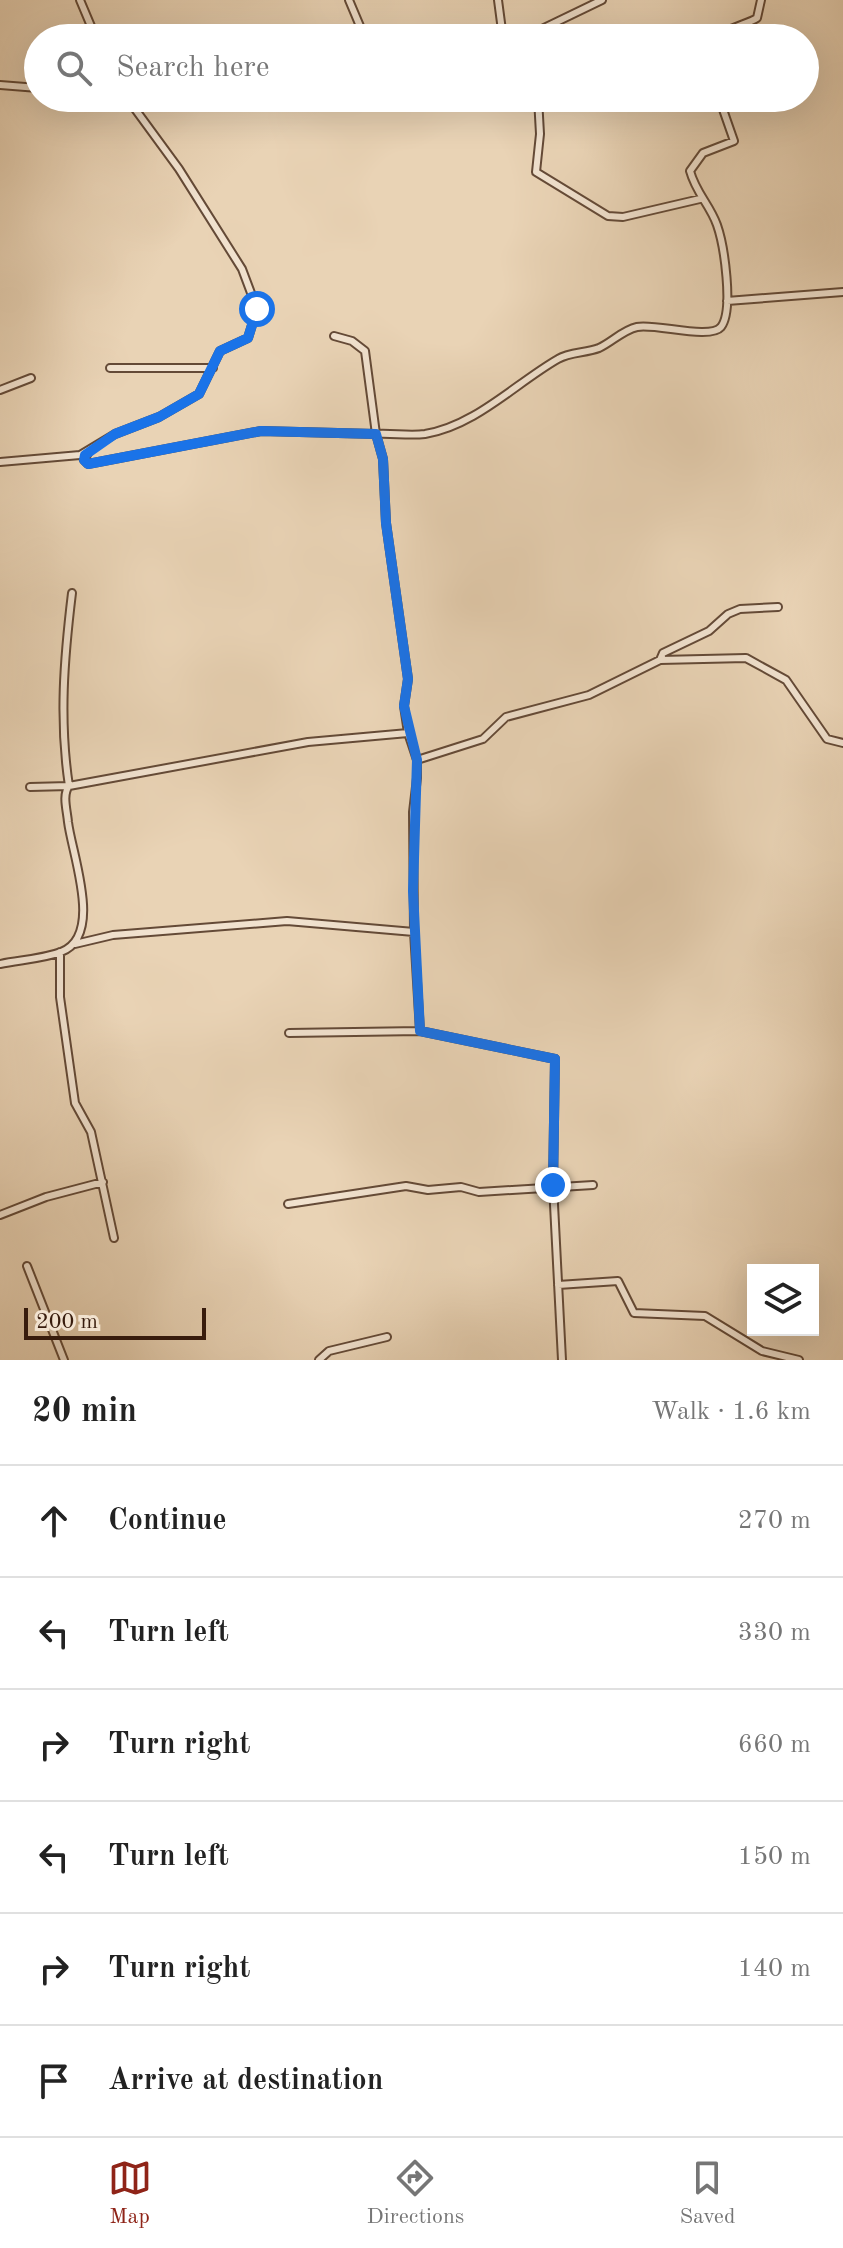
<!DOCTYPE html>
<meta charset="utf-8">
<style>
body{margin:0;font-family:"Old Standard TT",serif;background:#f2f2f2;color:#222}
.controls{position:absolute;right:24px;bottom:24px;display:grid;overflow:hidden;border-radius:0px;box-shadow:0 8px 32px #0002}
.controls button{width:72px;height:72px;display:grid;place-items:center;padding:0;border:0;border-bottom:2px solid #e0e0e0;background:#fff;color:#222;font:40px sans-serif}
.scale{position:absolute;left:24px;bottom:20px;width:182px;box-sizing:border-box;padding-left:8px;border:4px solid #381c0d;border-top:0;font-size:22px;line-height:28px;white-space:nowrap;color:#381c0d;-webkit-text-stroke:6px #f1e2cf;paint-order:stroke}
.stop{position:absolute;width:24px;height:24px;margin:-18px;border:6px solid #1a73e8;border-radius:50%;background:#fff}
.stop.end{background:#1a73e8;border-color:#fff;box-shadow:0 2px 8px #0008}
.list{margin:0;padding:0;list-style:none}
h2{display:flex;justify-content:space-between;align-items:center;height:104px;margin:0;padding:0 32px;font-size:34px}
h2 small{font-size:26px;font-weight:400;color:#767676}
.list li{display:grid;grid-template-columns:52px 1fr auto;gap:24px;align-items:center;box-sizing:border-box;height:112px;padding:0 32px;border-top:2px solid #e0e0e0}
.list b{display:block;font-size:30px;white-space:nowrap}
.list em{font-size:26px;font-style:normal;color:#767676}
.icon{flex:none;width:44px;height:44px;fill:none;stroke:currentColor;stroke-width:2;stroke-linecap:round;stroke-linejoin:round}
.map{position:relative;flex:none;width:843px;height:1360px;overflow:hidden}
.search{position:absolute;background:#fff;box-shadow:0 8px 32px #0002;left:24px;right:24px;top:24px;height:88px;display:flex;align-items:center;gap:20px;box-sizing:border-box;padding:0 28px;border-radius:44px;color:#767676;font-size:30px}
.sheet{height:776px;background:#fff}
nav{display:flex;justify-content:space-around;align-items:center;box-sizing:border-box;height:112px;border-top:2px solid #e0e0e0;background:#fff;font-size:22px;color:#767676}
nav a{display:grid;justify-items:center;gap:4px}
nav .on{color:#8f2418}
.map>svg:first-child{display:block}
.lines{fill:none;stroke-linecap:round;stroke-linejoin:round}
.street-casing{stroke:#644a37;stroke-width:10}
.street{stroke:#f1e2cf;stroke-width:6}
.route{stroke:#1a73e8;stroke-width:10}
</style>
<div class="map">
<svg width="843" height="1360" viewBox="0 0 843 1360">
<rect width="100%" height="100%" fill="#e9d3b5"/>
<filter id="stains"><feTurbulence type="fractalNoise" baseFrequency=".0025" numOctaves="4"/><feColorMatrix values="0 0 0 0 .2 0 0 0 0 .09 0 0 0 0 .02 0 0 0 .5 -.17"/></filter>
<radialGradient id="worn" r=".72"><stop offset=".6" stop-color="#630" stop-opacity="0"/><stop offset="1" stop-color="#630" stop-opacity=".3"/></radialGradient>
<g class="lines">
<g class="street-casing">
<path id="street" d="M80,0L96,38
M349,0L365,38
M498,0L503,38
M532,38L544,28L602,0
M722,38C726,27 746,25 757,18L761,0
M0,85L38,88
M538,98L540,134L536,172L608,216L623,217L700,199
M136,109L169,98
M727,301L843,292
M110,368H213
M0,390L31,378
M88,453L84,460L88,464L261,431L376,434L365,351L352,341L334,336
M0,462L80,455L115,434L159,417L199,394L220,351L248,338L257,309L242,269L179,169L127,98
M660,660L663,653L709,631L728,614L740,609L778,607
M408,733L417,760V778L413,812L414,932
M417,760L483,739L506,717L589,695L660,660L746,658L786,680L827,739L843,743
M30,787L69,786C59,720 64,659 72,593
M75,944L113,935L287,921L414,932L420,1031L555,1059L553,1185L562,1360
M60,952V997L75,1103L91,1132L114,1238
M0,964C19,960 42,959 61,952C104,936 72,855 68,822C67,810 62,795 69,786L308,742L408,733L404,706L408,679L386,523L383,459L376,434C392,433 409,436 425,434C475,426 516,383 558,359C569,352 586,353 599,348C612,342 623,330 637,327C655,323 710,340 721,327C734,310 724,245 717,225C710,205 696,193 690,171L703,153L734,141L719,98
M289,1033L420,1031
M288,1204L406,1186L428,1190L461,1187L479,1192L593,1185
M0,1215L46,1197L103,1182
M27,1266L64,1360
M558,1285L618,1281L634,1313L705,1316L762,1351L799,1360
M319,1360L329,1351L387,1337"/>
</g>
<use href="#street" class="street"/>
</g>
<g class="lines">
<path class="route" d="M257,309L248,338L220,351L199,394L159,417L115,434L85,455L84,460L88,464L261,431L376,434L383,459L386,523L408,679L404,706L417,760L413,891L420,1031L555,1059L553,1185"/>
</g>
<rect width="100%" height="100%" filter="url(#stains)"/>
<rect width="100%" height="100%" fill="url(#worn)"/>
</svg>
<div class="controls">
<button><svg class="icon" aria-label="layers" viewBox="0 0 24 24"><path d="M12 4l9 5-9 5-9-5zM3 14l9 5 9-5"/></svg></button>
</div>
<div class="scale">200 m</div>
<div class="stop" style="left:257px;top:309px"></div>
<div class="stop end" style="left:553px;top:1185px"></div>
<div class="search"><svg class="icon" aria-label="search" viewBox="0 0 24 24"><circle cx="10" cy="10" r="6"/><path d="M15 15l6 6"/></svg>Search here</div>
</div>
<section class="sheet">
<h2>20 min<small>Walk · 1.6 km</small></h2>
<ul class="list">
<li><svg class="icon" aria-label="ahead" viewBox="0 0 24 24"><path d="M12 20V5M6 11l6-6 6 6"/></svg><div><b>Continue</b></div><em>270 m</em></li>
<li><svg class="icon" aria-label="left" viewBox="0 0 24 24"><path d="M17 20v-9H6M10 6l-5 5 5 5"/></svg><div><b>Turn left</b></div><em>330 m</em></li>
<li><svg class="icon" aria-label="right" viewBox="0 0 24 24"><path d="M7 20v-9h11M14 6l5 5-5 5"/></svg><div><b>Turn right</b></div><em>660 m</em></li>
<li><svg class="icon" aria-label="left" viewBox="0 0 24 24"><path d="M17 20v-9H6M10 6l-5 5 5 5"/></svg><div><b>Turn left</b></div><em>150 m</em></li>
<li><svg class="icon" aria-label="right" viewBox="0 0 24 24"><path d="M7 20v-9h11M14 6l5 5-5 5"/></svg><div><b>Turn right</b></div><em>140 m</em></li>
<li><svg class="icon" aria-label="arrive" viewBox="0 0 24 24"><path d="M6 21V4h12l-3 4 3 4H6"/></svg><div><b>Arrive at destination</b></div></li>
</ul>
</section>
<nav>
<a class="on"><svg class="icon" aria-label="map" viewBox="0 0 24 24"><path d="M3 6l6-2 6 2 6-2v14l-6 2-6-2-6 2zM9 4v14M15 6v14"/></svg>Map</a>
<a><svg class="icon" aria-label="directions" viewBox="0 0 24 24"><path d="M12 3l9 9-9 9-9-9zM9 14v-3h6M13 9l2 2-2 2"/></svg>Directions</a>
<a><svg class="icon" aria-label="saved" viewBox="0 0 24 24"><path d="M7 4h10v16l-5-4-5 4z"/></svg>Saved</a>
</nav>
